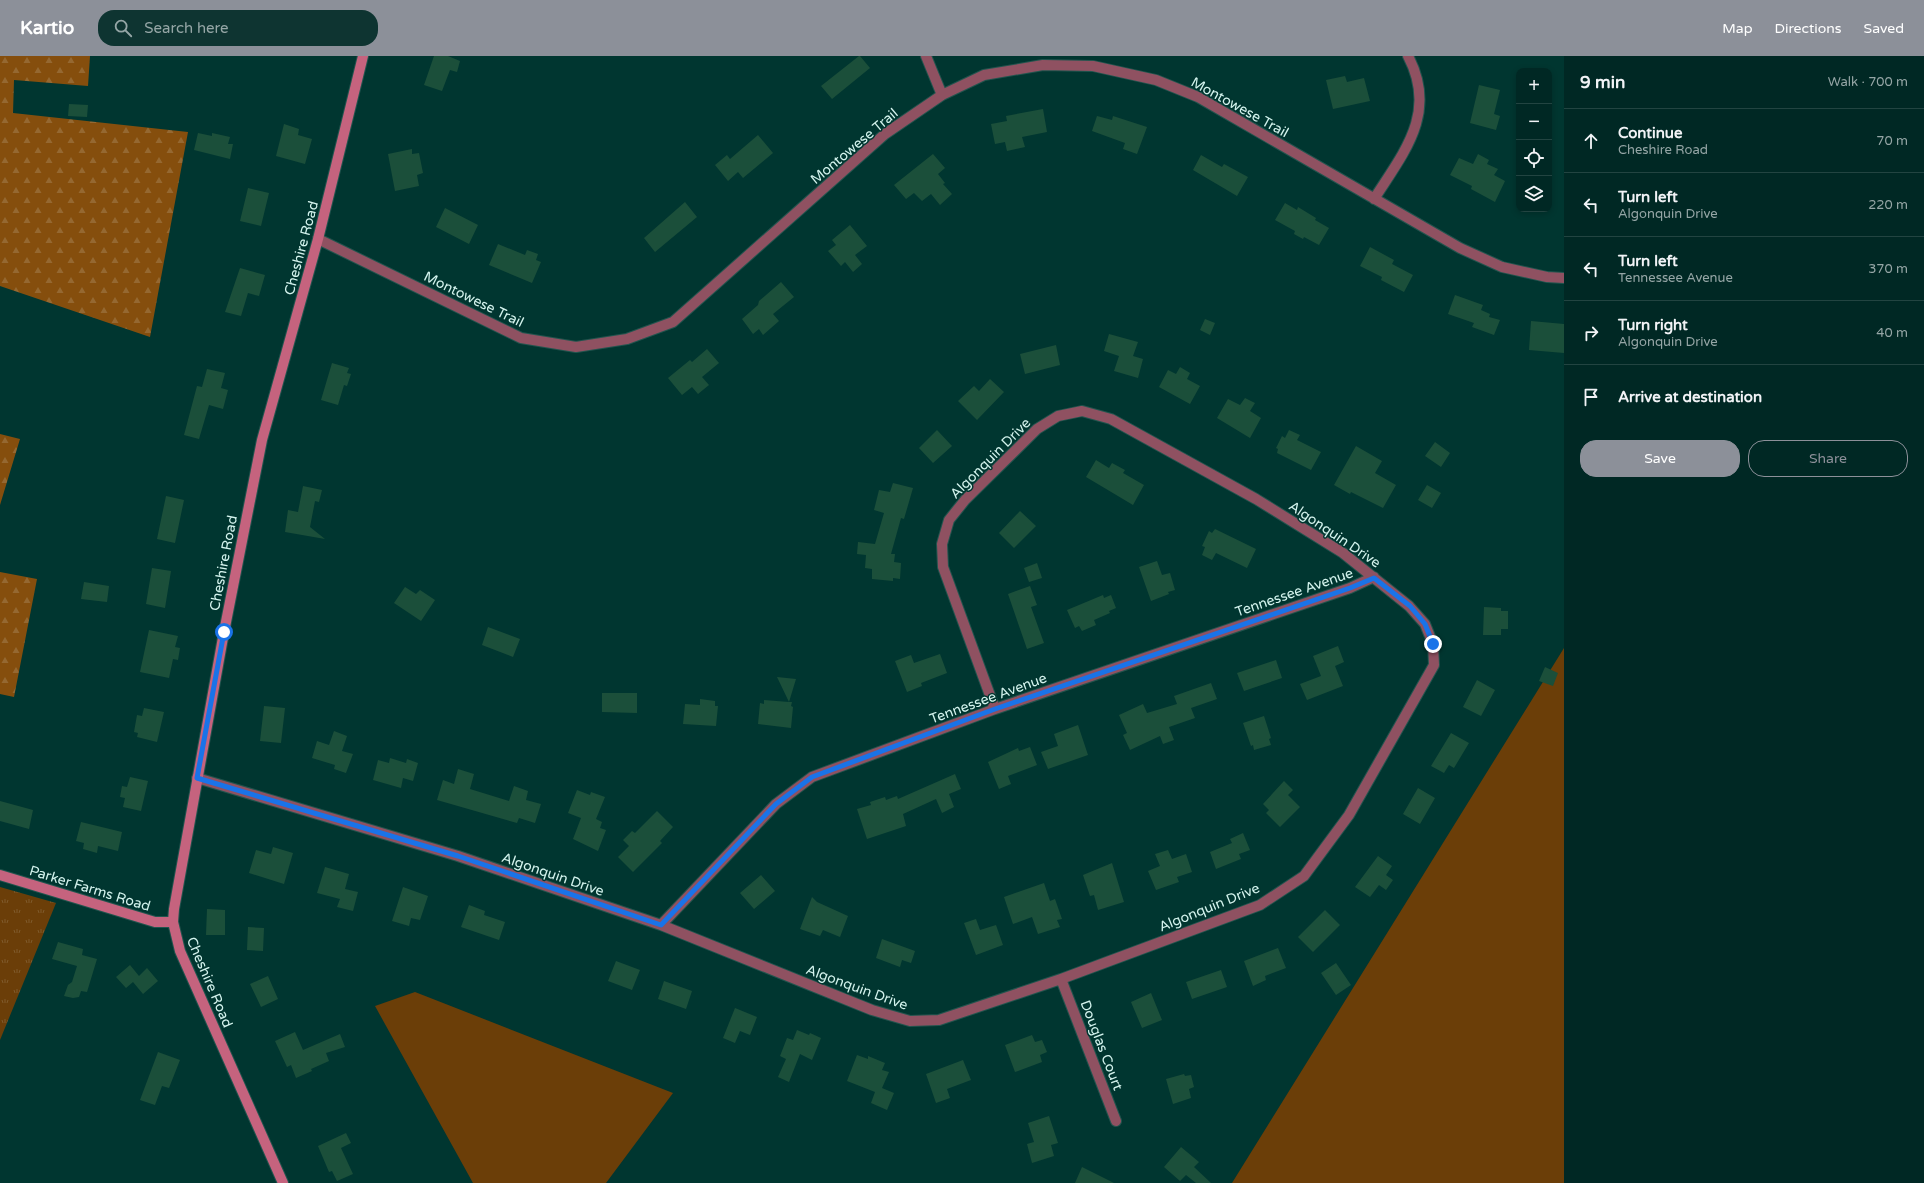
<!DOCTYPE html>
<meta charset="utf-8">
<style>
body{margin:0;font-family:"Varela Round",sans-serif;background:#0e3431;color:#f1f3f6}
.controls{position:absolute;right:12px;top:12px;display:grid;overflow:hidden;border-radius:8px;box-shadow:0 2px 6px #0003}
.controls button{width:36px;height:36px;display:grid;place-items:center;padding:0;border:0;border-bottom:1px solid #224441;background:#002824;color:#f1f3f6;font:20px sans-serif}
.stop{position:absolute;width:12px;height:12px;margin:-9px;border:3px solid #1a73e8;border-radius:50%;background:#fff}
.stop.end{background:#1a73e8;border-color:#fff;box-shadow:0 1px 4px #0008}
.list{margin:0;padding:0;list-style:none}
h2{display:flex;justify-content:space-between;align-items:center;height:52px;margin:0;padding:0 16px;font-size:17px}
h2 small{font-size:13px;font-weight:400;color:#95a6a6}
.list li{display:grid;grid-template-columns:26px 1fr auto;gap:12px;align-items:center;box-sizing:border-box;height:64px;padding:0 16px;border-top:1px solid #224441}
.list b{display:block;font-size:15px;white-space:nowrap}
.list p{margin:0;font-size:13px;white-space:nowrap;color:#95a6a6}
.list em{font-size:13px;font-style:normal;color:#95a6a6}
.actions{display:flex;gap:8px;padding:12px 16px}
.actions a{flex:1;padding:9px 0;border:1px solid #8c9099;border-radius:16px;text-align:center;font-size:14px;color:#8c9099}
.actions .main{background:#8c9099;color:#fff}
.icon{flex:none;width:22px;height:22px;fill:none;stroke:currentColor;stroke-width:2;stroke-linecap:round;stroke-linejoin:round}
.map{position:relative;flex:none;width:1564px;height:1127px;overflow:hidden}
header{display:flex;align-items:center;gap:24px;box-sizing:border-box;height:56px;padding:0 20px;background:#8c9099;color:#fff}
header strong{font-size:19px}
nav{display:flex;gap:22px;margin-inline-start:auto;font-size:14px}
.search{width:280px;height:36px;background:#0e3431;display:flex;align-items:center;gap:10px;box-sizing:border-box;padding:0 14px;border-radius:16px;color:#95a6a6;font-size:15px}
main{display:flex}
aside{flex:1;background:#002824}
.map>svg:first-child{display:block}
.grass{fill:url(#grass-tufts)}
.forest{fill:url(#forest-firs)}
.park{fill:#6b3e08}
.building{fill:#1b4f3a}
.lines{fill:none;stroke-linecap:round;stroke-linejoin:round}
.street-casing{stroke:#22544e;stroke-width:12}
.secondary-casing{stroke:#22544e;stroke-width:12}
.street{stroke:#8f5161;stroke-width:10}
.secondary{stroke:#c5637e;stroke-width:10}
.route{stroke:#1a73e8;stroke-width:5}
.labels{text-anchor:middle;stroke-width:3;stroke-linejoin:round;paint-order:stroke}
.street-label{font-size:14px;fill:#d4f4ee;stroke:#003630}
</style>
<header>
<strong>Kartio</strong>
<div class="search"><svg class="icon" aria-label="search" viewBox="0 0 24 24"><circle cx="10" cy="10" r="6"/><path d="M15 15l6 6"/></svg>Search here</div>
<nav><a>Map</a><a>Directions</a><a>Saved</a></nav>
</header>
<main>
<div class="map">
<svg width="1564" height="1127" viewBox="0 0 1564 1127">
<defs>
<pattern id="grass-tufts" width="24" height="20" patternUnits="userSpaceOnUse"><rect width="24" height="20" fill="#6b3e08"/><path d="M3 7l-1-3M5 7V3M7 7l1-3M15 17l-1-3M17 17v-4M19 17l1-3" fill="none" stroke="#7f5a2c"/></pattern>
<pattern id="forest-firs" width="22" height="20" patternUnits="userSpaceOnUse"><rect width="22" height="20" fill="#854e0d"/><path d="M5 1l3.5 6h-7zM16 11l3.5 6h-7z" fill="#956831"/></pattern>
</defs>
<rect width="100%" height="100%" fill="#003630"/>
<path class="grass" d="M0,831L56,847L0,984Z"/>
<path class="forest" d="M0,0H90L88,30L14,24L13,57L188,76L150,281L0,230Z
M0,378L20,383L0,449Z
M0,516L37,523L14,641L0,638Z"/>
<path class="park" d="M1564,592V1127H1232Z
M415,936L673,1037L606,1127H473L375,950Z"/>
<path class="building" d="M434,0H448L460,5L457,16L450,14L442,35L424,29Z
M859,0H860L870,12L832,43L821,30Z
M1345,20L1347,26L1364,22L1370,45L1333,53L1326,24Z
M1479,29L1500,34L1494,58L1500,60L1496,74L1470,67Z
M69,48L88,49L87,61L68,60Z
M1043,53L1047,76L1022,81L1025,91L1007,95L1005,86L995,88L991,68L1007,65L1006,60Z
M1097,60L1112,64L1113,60L1147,71L1137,98L1123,93L1125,87L1092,75Z
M284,68L299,73L298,79L312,83L305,108L276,100Z
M198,77L212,80V77L230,81L228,88H233L230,103L194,94Z
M758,79L773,97L743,122L738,116L728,125L715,109L727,99L730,103Z
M412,93V98L419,97L423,117L417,119L419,130L395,135L388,98Z
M933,98L945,112L938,118L945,127L943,128L952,138L940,149L931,138L922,145L914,137L906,143L894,129Z
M1478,98L1489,104L1487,108L1498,113L1494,119L1505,125L1495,146L1471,133L1472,130L1450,119L1459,102L1473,108Z
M1201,99L1222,111L1224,108L1248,121L1237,140L1193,114Z
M248,132L269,137L261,170L240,165Z
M685,146L697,161L655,196L644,182Z
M1285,147L1297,154L1298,151L1316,162L1315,164L1329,172L1319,189L1304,181L1303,183L1294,178L1295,175L1275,164Z
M445,152L478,169L469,188L436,171Z
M850,169L867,190L855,199L862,208L853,216L845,206L841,210L828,195L836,189L832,184Z
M498,188L525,199L527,194L538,198L536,204L541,206L532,227L489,209Z
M1370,191L1394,204L1392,208L1413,219L1404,236L1381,224L1382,221L1360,210Z
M240,212L265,219L259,240L248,237L241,260L225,256Z
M781,226L794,241L773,258L779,265L763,279L759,273L753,278L742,263L758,249L759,245Z
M1455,239L1483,249L1481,254L1490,258L1489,261L1500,264L1494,279L1472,271L1474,267L1448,258Z
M1205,263L1215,267L1210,279L1200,274Z
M1531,265L1564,268V297L1529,294Z
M1109,278L1138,286L1133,300L1143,303L1138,322L1114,315L1119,300L1104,295Z
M1056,289L1060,309L1025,318L1020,298Z
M707,293L719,307L702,321L709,329L698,338L692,331L682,339L668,322L690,304L692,306Z
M332,307L349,312L347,317L351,318L347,330L344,329L338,349L321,344Z
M1180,311L1190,317L1187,323L1200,330L1190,348L1159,331L1168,314L1176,318Z
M207,313L225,317L221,332L228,334L223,353L209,349L199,383L184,379L197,330L202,331Z
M990,323L1004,336L977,364L958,345L974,330L979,335Z
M1245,342L1255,347L1250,355L1261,362L1250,382L1217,362L1228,343L1240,349Z
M937,374L952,390L933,407L919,392Z
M1289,374L1300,379L1297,384L1321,396L1311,414L1277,397L1278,393L1276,392L1282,380L1285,382Z
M1435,386L1450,397L1441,411L1425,400Z
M1356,390L1382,405L1375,417L1396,429L1383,452L1351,436L1350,438L1334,429Z
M1096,404L1109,412L1112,407L1125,414L1123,417L1144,429L1133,449L1086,421Z
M893,427L913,432L904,463L901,462L891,498H895L894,506L901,507L900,523L893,522V525L872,523V513L865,512L866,499L857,498L858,486L875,488L884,457L874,454L879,434L890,436Z
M1427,429L1441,437L1432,452L1418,444Z
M303,430L322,434L319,446L315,445L310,471L325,483L285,476L288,454L298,456Z
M166,440L184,444L175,487L157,483Z
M1020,455L1036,470L1014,492L999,477Z
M1215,473L1256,493L1247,512L1216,497L1212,504L1202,499L1205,491L1202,490L1209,475L1212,477Z
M1157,505L1162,519L1170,517L1175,534L1168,536L1169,538L1151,545L1139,511Z
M1037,507L1042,522L1029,526L1024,512Z
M152,512L171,515L165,552L146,548Z
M84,526L109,530L107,546L81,543Z
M1030,530L1037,549L1031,551L1044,587L1027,593L1008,538Z
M405,531L416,538L420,534L435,544L421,565L394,547Z
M1103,539L1104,542L1111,539L1116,552L1109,555L1110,557L1094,564L1096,569L1082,575L1079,570L1075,572L1067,554Z
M1484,551L1501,552V555H1508V573H1501V579H1483Z
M488,571L520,583L513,601L482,589Z
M149,574L178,580L175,591L180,592L178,604L173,603L169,622L140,616Z
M1338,590L1344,606L1335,610L1343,630L1307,644L1300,628L1321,620L1313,600Z
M940,598L947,617L921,627L922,630L907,636L895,605L911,599L914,607Z
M1276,604L1282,622L1244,635L1237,617Z
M1545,611L1558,617L1553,630L1539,625Z
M777,621L796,623L789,646H792L791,650L793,651L791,672L758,668L760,647L764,648V644L789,646Z
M1477,624L1495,634L1481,660L1463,651Z
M1211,627L1217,643L1191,652L1195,662L1169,671L1174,684L1163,688L1160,680L1130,694L1123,679L1127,677L1119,659L1143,648L1147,657L1177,648L1174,640Z
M602,637H637V657L602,656Z
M700,643L715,645V650H718L716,670L683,668L685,648L700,649Z
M264,650L285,652L281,687L260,685Z
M144,652L164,656L157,686L137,681L138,677L134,676L137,659L142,660Z
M1264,660L1271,682L1269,683L1271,689L1254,694L1253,689L1251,690L1243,667Z
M1078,669L1088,699L1048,713L1041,696L1058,690L1054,678Z
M334,675L347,680L342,695L353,698L346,717L334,713L335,709L312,702L317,685L329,689Z
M1451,677L1469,687L1454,712L1449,709L1444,717L1431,710Z
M1030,691L1037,709L1008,720L1011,728L999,733L988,706L1018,692L1019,695Z
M390,702L406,707L407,703L418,707L413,725L403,722L401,732L373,724L378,704L389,707Z
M458,713L474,718L470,733L509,745L514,730L528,735L526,744L541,748L535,767L519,762L517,767L437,744L443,724L454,728Z
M955,718L961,733L949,738L954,751L942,757L936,743L903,758L906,770L867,783L857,753L871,749L870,746L885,741L886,744L897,740L898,743Z
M130,721L148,725L141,755L123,751L125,742L120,741L122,730L127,731Z
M1284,725L1293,734L1288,739L1300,751L1280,771L1266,757L1269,754L1263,748Z
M1418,732L1435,742L1420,768L1403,758Z
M577,734L590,739L591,736L605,741L596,763L602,766L600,772L606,774L598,795L573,783L581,762L568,757Z
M0,745L33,754L29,773L0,765Z
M657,755L673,771L660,785L662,787L633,816L618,801L629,790L623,784L632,775L635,777Z
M81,766L122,776L118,795L98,790L97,797L83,793L84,787L76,785Z
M1243,777L1250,794L1239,798L1241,803L1216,813L1210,796L1232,787L1230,783Z
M273,791L293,797L284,828L249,817L256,794L271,798Z
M1168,794L1172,803L1186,798L1192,816L1177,821L1179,826L1156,834L1148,815L1160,810L1155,798Z
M1378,800L1392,810L1386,819L1393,824L1386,834L1379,829L1370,841L1355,831Z
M1112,807L1124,846L1098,854L1094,839L1090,840L1083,819Z
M325,811L349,818L345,833L358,836L353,855L337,851L340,843L317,837Z
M761,819L775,835L754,853L740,837Z
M1044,827L1050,845L1055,843L1062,863L1057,864L1060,871L1038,878L1032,861L1013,868L1004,841Z
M403,831L428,840L420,864L411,862L409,870L392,865Z
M812,841L817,846L848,860L840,881L823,874L820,880L800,873Z
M469,849L485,855L484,859L505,866L499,884L461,871Z
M207,853L225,854V879H206Z
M1325,854L1340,869L1313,896L1298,881Z
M976,863L980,874L996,869L1003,889L976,899L964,867Z
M248,871L264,872L263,895L247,894Z
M882,883L915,895L911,907L902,904L900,911L876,902Z
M58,886L83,893L82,899L97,903L87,936L81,935L79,941L73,942L64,940L68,929L72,926L77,910L52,903Z
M1278,892L1286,912L1265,920L1266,924L1253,930L1244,905Z
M616,905L640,914L632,934L608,925Z
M1336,907L1351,929L1336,939L1321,917Z
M130,909L139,920L147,912L158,925L143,938L133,926L126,932L116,921Z
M1221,914L1227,931L1192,943L1186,926Z
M268,920L278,943L261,951L250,928Z
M664,925L692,935L686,953L658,943Z
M1151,937L1162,964L1142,972L1131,946Z
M735,952L757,961L750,979L740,975L735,987L723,982Z
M797,974L809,979L810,977L821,982L812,1004L800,998L789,1026L778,1021L786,1003L780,1000L787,982L793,984Z
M295,976L303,994L340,978L345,991L326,997L329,1005L311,1013L312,1015L296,1022L291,1009L287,1011L275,985Z
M1032,979L1035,986L1042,984L1047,996L1040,999L1042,1006L1015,1016L1005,989Z
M158,996L180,1004L169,1032L162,1030L155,1049L140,1044Z
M857,999L868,1003V1000L885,1007L882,1014L889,1016L882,1032L894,1037L887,1054L871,1047L875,1036L847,1025Z
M963,1004L971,1024L947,1033L950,1042L936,1047L926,1018Z
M1184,1018L1185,1020L1191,1019L1194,1031L1189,1033L1191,1042L1173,1048L1166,1023Z
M1049,1060L1058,1087L1051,1089L1054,1100L1032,1107L1027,1088L1034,1086L1028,1067Z
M346,1077L351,1087L341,1092L353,1118L337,1125L332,1115L329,1116L318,1090Z
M1181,1091L1199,1106L1194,1111L1211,1127H1196L1186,1119L1180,1125L1164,1111Z
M1082,1111L1114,1127H1075Z"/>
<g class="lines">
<g class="street-casing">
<path id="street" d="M926,0L942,39
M1374,143C1404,96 1438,57 1408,0
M318,183L521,282L576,291L627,283L673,266L885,78L942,39L984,19L1043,9L1093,10L1156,24L1198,41L1460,192L1502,211L1547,221L1564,222
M197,722L458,800L661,869L872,954L910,965L939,964L1061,923L1260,849L1304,820L1349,759L1434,609L1433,588L1425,568L1409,550L1343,497L1256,443L1111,363L1082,355L1058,360L1037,373L965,444L949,464L942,488L943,511L995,653
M661,869L776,748L812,721L995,653L1350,532L1374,521
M1061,923L1116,1065"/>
</g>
<g class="secondary-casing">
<path id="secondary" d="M0,819L155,866H173
M283,1127L180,895L173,866L174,853L224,576L262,384L318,183L363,0"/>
</g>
<use href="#street" class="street"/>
<use href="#secondary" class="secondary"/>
</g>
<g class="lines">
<path class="route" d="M224,576L197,722L458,800L661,869L776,748L812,721L995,653L1350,532L1374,522L1410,550L1425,568L1433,588"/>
</g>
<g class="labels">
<g class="street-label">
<text transform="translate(1240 51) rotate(29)" y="5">Montowese Trail</text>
<text transform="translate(854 90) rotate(-40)" y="5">Montowese Trail</text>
<text transform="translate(301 192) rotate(-75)" y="5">Cheshire Road</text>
<text transform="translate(474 243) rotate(26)" y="5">Montowese Trail</text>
<text transform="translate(990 402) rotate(-45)" y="5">Algonquin Drive</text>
<text transform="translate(1335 478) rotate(34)" y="5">Algonquin Drive</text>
<text transform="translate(223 507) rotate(-79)" y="5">Cheshire Road</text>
<text transform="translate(1294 536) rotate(-19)" y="5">Tennessee Avenue</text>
<text transform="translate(988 642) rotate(-20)" y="5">Tennessee Avenue</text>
<text transform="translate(553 818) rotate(19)" y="5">Algonquin Drive</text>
<text transform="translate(90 832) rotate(17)" y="5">Parker Farms Road</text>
<text transform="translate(1209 851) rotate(-22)" y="5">Algonquin Drive</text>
<text transform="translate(210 926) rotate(67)" y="5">Cheshire Road</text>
<text transform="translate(857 931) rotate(20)" y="5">Algonquin Drive</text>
<text transform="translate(1102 989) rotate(69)" y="5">Douglas Court</text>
</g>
</g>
</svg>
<div class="controls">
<button>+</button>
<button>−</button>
<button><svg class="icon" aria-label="locate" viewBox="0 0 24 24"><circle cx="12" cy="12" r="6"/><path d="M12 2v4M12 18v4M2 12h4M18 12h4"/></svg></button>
<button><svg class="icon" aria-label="layers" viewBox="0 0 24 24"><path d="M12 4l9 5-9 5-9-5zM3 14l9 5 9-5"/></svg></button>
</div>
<div class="stop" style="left:224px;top:576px"></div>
<div class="stop end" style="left:1433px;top:588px"></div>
</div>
<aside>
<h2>9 min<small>Walk · 700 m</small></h2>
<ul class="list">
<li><svg class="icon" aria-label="ahead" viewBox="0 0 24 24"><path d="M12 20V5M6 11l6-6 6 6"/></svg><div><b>Continue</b><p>Cheshire Road</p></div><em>70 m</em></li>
<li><svg class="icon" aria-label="left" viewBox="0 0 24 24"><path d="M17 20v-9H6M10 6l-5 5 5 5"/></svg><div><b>Turn left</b><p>Algonquin Drive</p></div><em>220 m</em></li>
<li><svg class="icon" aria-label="left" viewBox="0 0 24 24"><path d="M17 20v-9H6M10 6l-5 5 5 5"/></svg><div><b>Turn left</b><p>Tennessee Avenue</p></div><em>370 m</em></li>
<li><svg class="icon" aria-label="right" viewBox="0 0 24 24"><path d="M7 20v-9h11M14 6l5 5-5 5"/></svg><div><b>Turn right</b><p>Algonquin Drive</p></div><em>40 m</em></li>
<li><svg class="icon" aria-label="arrive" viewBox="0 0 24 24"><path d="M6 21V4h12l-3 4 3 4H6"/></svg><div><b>Arrive at destination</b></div></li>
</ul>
<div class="actions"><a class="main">Save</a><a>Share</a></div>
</aside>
</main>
